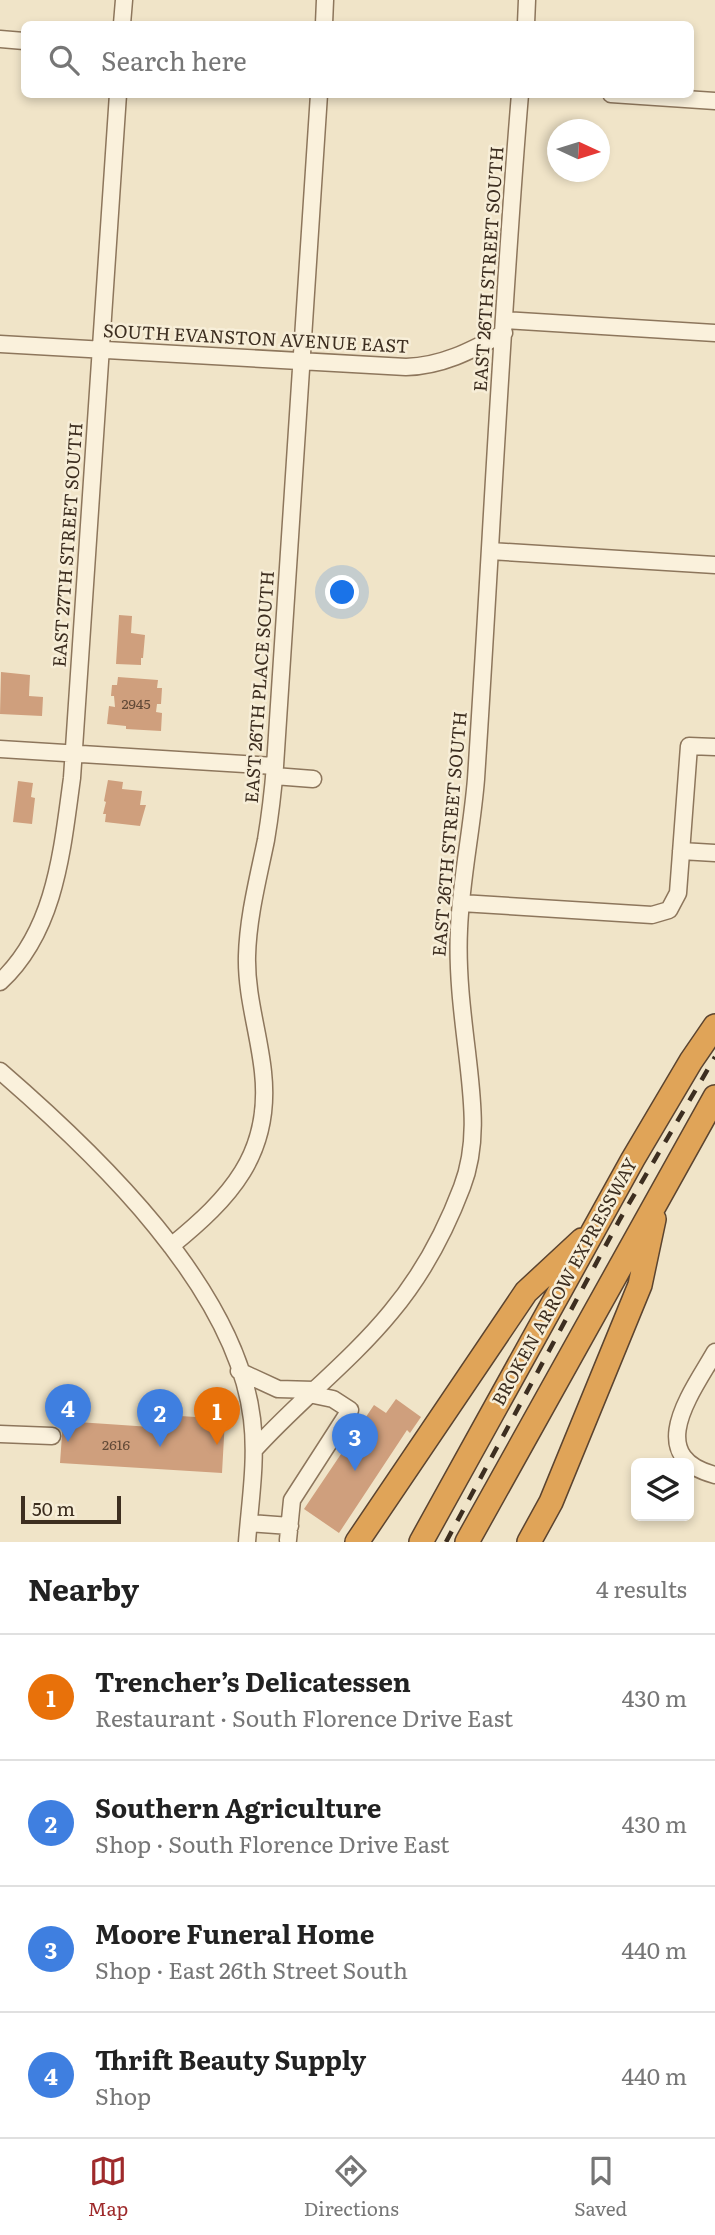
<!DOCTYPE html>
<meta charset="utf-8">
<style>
body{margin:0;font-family:Literata,serif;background:#f6f6f6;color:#222}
.controls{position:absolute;right:21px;bottom:21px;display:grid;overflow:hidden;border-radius:10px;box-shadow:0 4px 10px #0003}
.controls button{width:63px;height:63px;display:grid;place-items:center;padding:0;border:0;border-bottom:2px solid #e0e0e0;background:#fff;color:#222;font:35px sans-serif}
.compass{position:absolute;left:547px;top:119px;width:63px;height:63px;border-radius:50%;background:#fff;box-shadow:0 4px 10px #0003;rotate:94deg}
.scale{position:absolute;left:21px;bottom:18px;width:100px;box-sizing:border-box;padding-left:7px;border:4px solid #3d2e20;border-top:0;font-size:19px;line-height:24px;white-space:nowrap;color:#3d2e20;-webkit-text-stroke:5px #f7eed8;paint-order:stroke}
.you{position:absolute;left:343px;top:593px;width:24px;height:24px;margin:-18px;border:5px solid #fff;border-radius:50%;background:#1a73e8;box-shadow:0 0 0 10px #1a73e833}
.badge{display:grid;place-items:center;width:46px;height:46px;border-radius:50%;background:#9e2a2b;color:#fff;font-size:23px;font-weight:700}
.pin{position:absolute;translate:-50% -58px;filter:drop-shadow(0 2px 4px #0008)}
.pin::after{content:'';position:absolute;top:37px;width:24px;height:21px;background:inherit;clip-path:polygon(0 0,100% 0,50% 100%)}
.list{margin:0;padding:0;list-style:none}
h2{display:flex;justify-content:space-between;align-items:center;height:91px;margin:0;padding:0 28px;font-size:30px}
h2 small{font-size:23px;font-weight:400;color:#767676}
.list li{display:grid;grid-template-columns:46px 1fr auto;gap:21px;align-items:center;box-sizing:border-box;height:126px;padding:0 28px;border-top:2px solid #e0e0e0}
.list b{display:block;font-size:26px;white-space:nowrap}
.list p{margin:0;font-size:23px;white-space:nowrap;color:#767676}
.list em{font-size:23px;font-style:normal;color:#767676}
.icon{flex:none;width:38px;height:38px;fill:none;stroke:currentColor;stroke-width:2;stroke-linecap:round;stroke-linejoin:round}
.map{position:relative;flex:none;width:715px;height:1542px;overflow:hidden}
.search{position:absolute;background:#fff;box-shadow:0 4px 10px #0003;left:21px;right:21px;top:21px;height:77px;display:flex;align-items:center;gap:18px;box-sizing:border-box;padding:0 24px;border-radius:10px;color:#767676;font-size:26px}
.sheet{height:595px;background:#fff}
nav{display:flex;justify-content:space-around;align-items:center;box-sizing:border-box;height:98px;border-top:2px solid #e0e0e0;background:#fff;font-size:19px;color:#767676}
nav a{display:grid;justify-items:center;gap:4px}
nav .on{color:#9e2a2b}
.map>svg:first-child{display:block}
.building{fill:#cf9f7d}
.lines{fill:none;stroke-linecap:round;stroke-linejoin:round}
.minor-casing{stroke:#8d765c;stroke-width:19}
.highway-casing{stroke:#5b4430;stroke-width:26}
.minor{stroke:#faf1dc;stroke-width:16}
.highway{stroke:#e0a458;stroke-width:23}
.rail{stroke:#3d2e20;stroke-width:4.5;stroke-dasharray:12 12;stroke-linecap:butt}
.labels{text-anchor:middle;stroke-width:5;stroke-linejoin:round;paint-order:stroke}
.number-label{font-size:14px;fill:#624a37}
.street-label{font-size:18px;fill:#3d2e20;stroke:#f7eed8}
</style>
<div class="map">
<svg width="715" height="1542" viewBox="0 0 715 1542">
<rect width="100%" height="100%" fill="#f0e4c8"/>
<path class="building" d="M119,615L132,616L131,633L145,635L143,658H141V665L116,664Z
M1,672L30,675L29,696L43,697L42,716L0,714Z
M118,677L158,680L157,688H162L161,704H157L156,712L162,713L161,731L126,729V726L107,724L109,706L115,707L114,696H111L112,685H117Z
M108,780L123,782L122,789L142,791L140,805H146L140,826L105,822L106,814H103L106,802L104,801Z
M18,781L33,783L31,797L35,798L32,824L13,822Z
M396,1399L421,1417L410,1433L407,1430L339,1533L304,1509L374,1405L386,1413Z
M151,1414L225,1419L222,1473L60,1463L63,1421L151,1427Z"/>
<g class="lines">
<g class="minor-casing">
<path id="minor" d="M122,24L124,0
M324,24L325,0
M526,24L527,0
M0,39L24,41
M611,94L715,101
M505,320L715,333
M0,344L406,367C443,366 472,350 504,333
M490,551L715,565
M0,749L275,766
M274,776L313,779
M681,851L715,853
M461,903L652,915L669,910L678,893L689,746L715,747
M0,982C56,930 62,850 72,778L118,94
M0,1071C96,1154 236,1287 252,1419C257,1460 250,1502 247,1542
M171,1246C230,1198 272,1154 263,1072C259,1033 246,996 247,956C248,917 258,879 266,840C270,816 273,791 275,766L319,94
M715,1352C693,1391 642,1456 715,1475
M239,1371L278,1389L314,1390
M0,1434L52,1436
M254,1450C297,1402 350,1362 391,1312C422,1275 445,1232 462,1187C479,1143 472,1097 467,1052C462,1011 457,970 459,929C461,879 472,829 476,779C491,551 501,322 520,94
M249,1523L290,1526
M288,1540L292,1500L350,1410L333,1399L309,1394"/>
</g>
<g class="highway-casing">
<path id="highway" d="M357,1542L526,1292L582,1240
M421,1542L633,1159L691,1061L715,1026
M467,1542L715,1097
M529,1542L551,1502L640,1285L654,1219"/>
</g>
<use href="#minor" class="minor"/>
<use href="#highway" class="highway"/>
<path class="rail" d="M446,1542L620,1219L715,1057"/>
</g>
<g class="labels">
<g class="number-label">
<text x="136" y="709">2945</text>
<text x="116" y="1450">2616</text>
</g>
<g class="street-label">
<text transform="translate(489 269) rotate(-86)" y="6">EAST 26TH STREET SOUTH</text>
<text transform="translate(256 339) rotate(3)" y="6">SOUTH EVANSTON AVENUE EAST</text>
<text transform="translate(68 545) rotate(-86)" y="6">EAST 27TH STREET SOUTH</text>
<text transform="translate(260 687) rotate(-86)" y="6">EAST 26TH PLACE SOUTH</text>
<text transform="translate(450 834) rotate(-85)" y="6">EAST 26TH STREET SOUTH</text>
<text transform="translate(565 1282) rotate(-61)" y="6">BROKEN ARROW EXPRESSWAY</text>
</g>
</g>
</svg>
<div class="controls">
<button><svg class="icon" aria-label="layers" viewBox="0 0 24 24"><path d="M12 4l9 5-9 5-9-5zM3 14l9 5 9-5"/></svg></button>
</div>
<svg class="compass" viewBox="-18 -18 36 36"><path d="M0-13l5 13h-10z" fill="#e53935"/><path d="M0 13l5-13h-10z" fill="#767676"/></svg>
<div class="scale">50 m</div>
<div class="you"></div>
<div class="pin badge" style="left:217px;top:1445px;background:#e8710a">1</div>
<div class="pin badge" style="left:160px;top:1447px;background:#3f7fe0">2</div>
<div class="pin badge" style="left:355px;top:1471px;background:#3f7fe0">3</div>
<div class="pin badge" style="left:68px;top:1442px;background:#3f7fe0">4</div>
<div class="search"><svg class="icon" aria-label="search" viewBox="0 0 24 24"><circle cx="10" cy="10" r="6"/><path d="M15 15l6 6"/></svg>Search here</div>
</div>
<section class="sheet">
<h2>Nearby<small>4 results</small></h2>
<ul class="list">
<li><span class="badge" style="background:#e8710a">1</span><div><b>Trencher’s Delicatessen</b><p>Restaurant · South Florence Drive East</p></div><em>430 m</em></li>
<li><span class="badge" style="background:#3f7fe0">2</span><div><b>Southern Agriculture</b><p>Shop · South Florence Drive East</p></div><em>430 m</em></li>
<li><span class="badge" style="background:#3f7fe0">3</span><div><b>Moore Funeral Home</b><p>Shop · East 26th Street South</p></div><em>440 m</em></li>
<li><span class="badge" style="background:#3f7fe0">4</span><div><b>Thrift Beauty Supply</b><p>Shop</p></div><em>440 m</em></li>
</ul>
</section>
<nav>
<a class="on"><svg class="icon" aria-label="map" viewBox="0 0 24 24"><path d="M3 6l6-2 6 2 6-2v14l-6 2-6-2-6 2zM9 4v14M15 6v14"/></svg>Map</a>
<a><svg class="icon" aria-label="directions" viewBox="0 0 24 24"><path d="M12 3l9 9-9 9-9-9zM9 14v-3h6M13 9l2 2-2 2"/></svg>Directions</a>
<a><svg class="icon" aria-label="saved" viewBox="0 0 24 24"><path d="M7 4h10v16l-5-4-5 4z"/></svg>Saved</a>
</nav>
